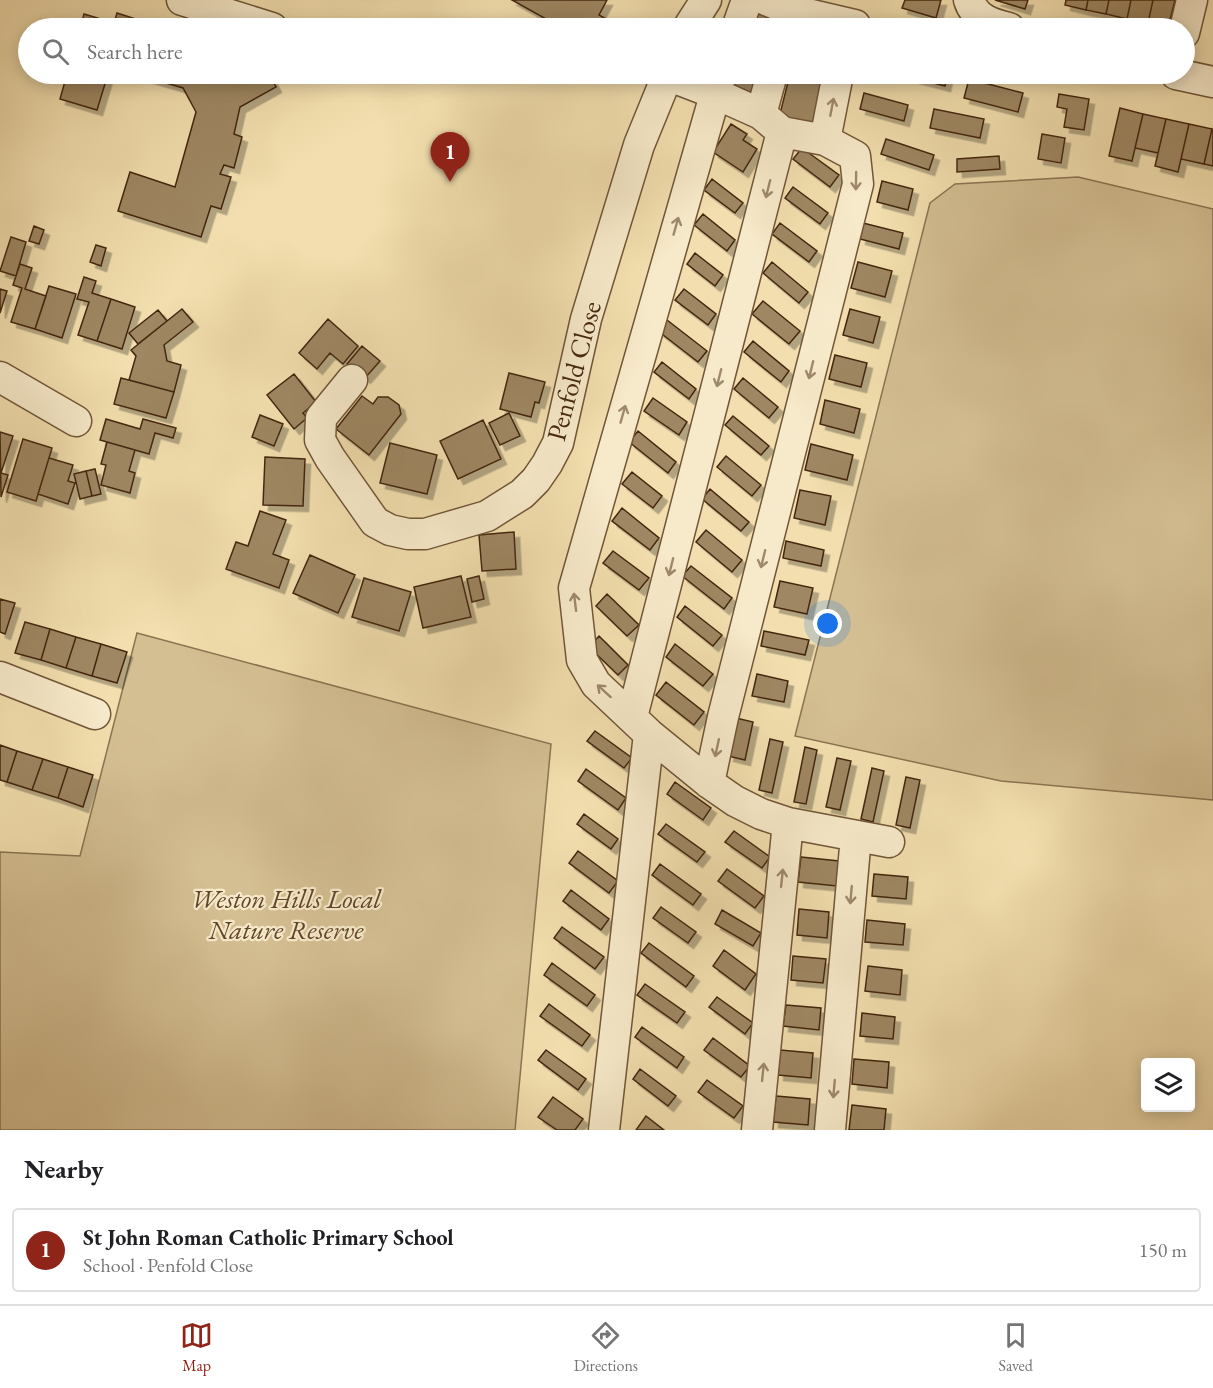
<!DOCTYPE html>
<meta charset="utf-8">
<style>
body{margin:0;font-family:"EB Garamond",serif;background:#f2f2f2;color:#202124}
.controls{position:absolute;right:18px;bottom:18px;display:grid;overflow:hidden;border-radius:6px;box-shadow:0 3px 15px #0003}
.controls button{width:54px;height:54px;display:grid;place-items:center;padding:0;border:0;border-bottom:2px solid #e0e0e0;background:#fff;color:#202124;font:30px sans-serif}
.you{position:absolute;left:828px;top:624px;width:21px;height:21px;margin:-15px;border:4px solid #fff;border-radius:50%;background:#1a73e8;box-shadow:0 0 0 9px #1a73e833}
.badge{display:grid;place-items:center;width:39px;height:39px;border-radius:50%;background:#8f2418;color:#fff;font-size:20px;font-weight:700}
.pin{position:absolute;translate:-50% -50px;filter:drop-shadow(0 2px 3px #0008)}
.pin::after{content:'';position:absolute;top:32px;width:21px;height:18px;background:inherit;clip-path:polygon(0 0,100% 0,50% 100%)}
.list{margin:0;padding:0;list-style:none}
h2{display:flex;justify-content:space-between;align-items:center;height:78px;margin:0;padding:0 24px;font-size:26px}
h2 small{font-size:20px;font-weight:400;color:#757577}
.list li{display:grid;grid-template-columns:39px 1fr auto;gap:18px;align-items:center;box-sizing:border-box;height:84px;margin:0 12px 12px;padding:0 12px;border:2px solid #e0e0e0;border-radius:6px}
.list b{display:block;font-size:22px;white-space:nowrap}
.list p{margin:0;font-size:20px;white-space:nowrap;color:#757577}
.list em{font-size:20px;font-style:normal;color:#757577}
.icon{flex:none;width:33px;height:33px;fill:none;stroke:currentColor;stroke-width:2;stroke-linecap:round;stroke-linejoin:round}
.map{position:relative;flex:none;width:1213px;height:1130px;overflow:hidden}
.search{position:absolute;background:#fff;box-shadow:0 3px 15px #0003;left:18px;right:18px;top:18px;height:66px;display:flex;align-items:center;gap:15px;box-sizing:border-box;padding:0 21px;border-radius:33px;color:#757577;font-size:22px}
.sheet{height:174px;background:#fff}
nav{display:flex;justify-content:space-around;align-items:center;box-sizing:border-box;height:84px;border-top:2px solid #e0e0e0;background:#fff;font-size:16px;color:#757577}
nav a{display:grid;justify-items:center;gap:3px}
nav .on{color:#8f2418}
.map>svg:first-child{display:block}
.green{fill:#d4bf93;stroke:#8c7452;stroke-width:1.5}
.building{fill:#9e8762;stroke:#442810;stroke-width:1.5;filter:url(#shadow)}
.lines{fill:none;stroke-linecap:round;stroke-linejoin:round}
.minor-casing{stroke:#705638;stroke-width:33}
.minor{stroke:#f7eaca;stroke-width:30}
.oneway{stroke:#9e896d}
.labels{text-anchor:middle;stroke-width:4.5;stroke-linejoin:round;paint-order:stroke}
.street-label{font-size:27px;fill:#442810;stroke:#f7eaca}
.park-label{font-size:27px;font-style:italic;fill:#61462a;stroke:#f7eaca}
</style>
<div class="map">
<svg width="1213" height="1130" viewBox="0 0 1213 1130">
<defs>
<filter id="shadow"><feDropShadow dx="5.5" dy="5.5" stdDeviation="0" flood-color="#0004"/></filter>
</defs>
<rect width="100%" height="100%" fill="#f2deae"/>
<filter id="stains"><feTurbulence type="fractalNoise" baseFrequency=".00333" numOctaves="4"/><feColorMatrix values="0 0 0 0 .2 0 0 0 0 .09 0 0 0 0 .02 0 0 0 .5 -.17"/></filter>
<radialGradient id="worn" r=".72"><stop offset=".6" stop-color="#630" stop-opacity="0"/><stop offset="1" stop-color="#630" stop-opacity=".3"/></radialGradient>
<path class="green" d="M1078,177L1213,209V800L1001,781L795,736L930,203L955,184Z
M137,633L551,744L515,1130H0V852L80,856Z"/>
<path class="building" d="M512,0H607L599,15L622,28H562Z
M905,0H941L936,18L902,8Z
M995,0H1028L1025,9Z
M1066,0H1088L1086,10L1065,5Z
M1088,0H1109L1106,14L1086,10Z
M1109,0H1131L1127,19L1106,14Z
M1131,0H1153L1148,23L1127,19Z
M1153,0H1175L1168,28L1148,23Z
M752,9L774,14L771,28H748Z
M117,13L148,23L146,28H80L84,14L114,23Z
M906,21L935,28H904Z
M67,74H108L97,110L60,99Z
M135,74H269L276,87L240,107L234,134L242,137L234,168L224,165L220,174L231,177L221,209L211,206L201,237L118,211L130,172L175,187L196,112L183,88Z
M737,74H760L755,97L733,91Z
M790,74H829L816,127L779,118Z
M899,74H948L945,86Z
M969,79L1023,93L1018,112L964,98Z
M864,93L908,105L904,121L860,109Z
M1059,94L1089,99L1084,130L1064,127L1067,109L1057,107Z
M1120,108L1143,114L1132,161L1109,156Z
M934,109L984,119L980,138L930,128Z
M1143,114L1166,119L1158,153L1135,148Z
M1166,119L1189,124L1178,172L1155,166Z
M731,124L747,134L743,140L757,149L743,172L713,152Z
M1189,124L1212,129L1204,164L1181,159Z
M1212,129L1213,130V166L1204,164Z
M1042,134L1065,138L1061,163L1038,159Z
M886,139L934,155L929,170L881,154Z
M802,148L839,175L830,187L793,159Z
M999,156L1000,169L957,172V159Z
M712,179L743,203L735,213L704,190Z
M882,181L913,189L908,210L877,202Z
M793,187L828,213L820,224L785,198Z
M703,214L735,240L727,251L694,225Z
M780,223L817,251L809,262L772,234Z
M863,223L903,233L899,249L860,239Z
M34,226L44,230L39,244L29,241Z
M11,237L26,242L16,276L0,271Z
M96,245L106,248L101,266L90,262Z
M695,253L723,275L715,286L687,264Z
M772,262L808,292L799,303L763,273Z
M858,262L892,271L885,297L851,288Z
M20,264L32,268L25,289L46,296L35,329L11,322L22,288L13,285Z
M84,277L96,281L92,293L111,299L97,341L78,335L89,302L77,299Z
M49,286L76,294L62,338L35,329Z
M0,289L7,291L0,313Z
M684,289L716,314L708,325L675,300Z
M111,299L135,307L122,349L97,341Z
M763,301L800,331L789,344L752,314Z
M182,309L193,322L164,345L167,361L181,365L174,392L129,380L136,356L131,350Z
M850,309L880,317L873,343L843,335Z
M158,310L167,321L138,344L129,333Z
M328,319L358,346L343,364L330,353L317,369L299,353Z
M667,320L707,351L698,362L658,331Z
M753,341L789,371L781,382L744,352Z
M362,346L380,361L365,378L347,364Z
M835,355L867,363L861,387L829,379Z
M662,362L696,389L689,399L654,372Z
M509,373L545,382L539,403L535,402L531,417L500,409Z
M294,374L316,402L303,413L307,418L294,429L267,395Z
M121,378L174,392L166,418L114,404Z
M743,378L778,407L769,418L734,389Z
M362,396L373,404L378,397H388L399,405L401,414L369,455L336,429Z
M653,398L687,422L679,435L644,411Z
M825,400L860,409L854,433L820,424Z
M509,413L520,436L500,445L489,423Z
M260,415L283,424L274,446L252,437Z
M733,416L769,446L761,455L725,425Z
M106,419L140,429L143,419L176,428L173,438L155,433L149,454L100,440Z
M483,420L501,459L458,479L440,441Z
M638,431L676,462L668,473L629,442Z
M0,432L13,436L1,473L8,475L1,497Z
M23,439L52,448L36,501L7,492Z
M107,442L135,450L129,471L135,473L130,493L101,485L106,465L101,464Z
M390,443L437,455L427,494L380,483Z
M811,444L853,455L847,480L805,470Z
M726,456L761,485L752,496L717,467Z
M265,457L305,459L303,506L263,505Z
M49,458L73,465L68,481L75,483L68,504L38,494Z
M95,469L101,494L92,496L86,471Z
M86,471L92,496L80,499L74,474Z
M632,472L662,496L653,508L622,484Z
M710,489L749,522L741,531L702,499Z
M800,490L831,496L825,525L794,518Z
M622,508L659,538L650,550L612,521Z
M260,511L286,520L273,554L289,560L279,588L226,569L236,542L248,546Z
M706,530L742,560L732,572L696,542Z
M514,532L516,569L482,571L479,535Z
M786,541L824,550L821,566L783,558Z
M613,551L649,578L639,590L603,563Z
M310,555L355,575L338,613L293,593Z
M691,566L732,598L724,609L682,576Z
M461,576L471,617L423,628L414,587Z
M479,576L484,599L472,602L467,579Z
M364,578L411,592L399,631L352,617Z
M780,581L813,588L807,614L774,607Z
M607,594L639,625L627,636L596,606Z
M0,599L15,603L5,634L0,632Z
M685,606L722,635L713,646L677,617Z
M25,622L50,629L41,660L15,653Z
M50,629L76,637L66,668L41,660Z
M764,631L809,640L805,655L761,646Z
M599,636L628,665L618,675L589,647Z
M76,637L101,644L92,676L66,668Z
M101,644L127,652L117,683L92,676Z
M675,644L713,674L703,686L666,657Z
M757,674L788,681L784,702L752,696Z
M666,682L704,712L694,725L656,695Z
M736,718L753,722L745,760L728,756Z
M595,731L632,758L624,768L587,741Z
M770,739L783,742L772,793L759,790Z
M0,745L17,751L7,782L0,780Z
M805,747L817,750L806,804L794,802Z
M17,751L43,759L32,790L7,782Z
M837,758L851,761L840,810L826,807Z
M43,759L68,767L58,798L32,790Z
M68,767L93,775L83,807L58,798Z
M872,768L884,771L873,822L861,819Z
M586,769L626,798L618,810L578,781Z
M906,777L920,780L910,828L896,825Z
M675,782L711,808L703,820L667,794Z
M584,814L618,839L611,849L577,824Z
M666,824L705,852L697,862L658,834Z
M734,831L770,857L762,868L725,842Z
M578,851L618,881L609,893L569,863Z
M801,857L839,861L837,886L798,882Z
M660,864L701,894L693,905L652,875Z
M727,869L764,896L755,908L718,881Z
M874,874L908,877L906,899L872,896Z
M571,890L609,919L601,930L563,901Z
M661,907L696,932L688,943L653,918Z
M799,909L829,912L827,938L797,935Z
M722,910L761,933L753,946L715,924Z
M867,920L905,924L903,945L865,942Z
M562,927L604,957L595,969L554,938Z
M649,943L694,976L686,987L641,953Z
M724,950L756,974L745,990L713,966Z
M793,956L826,959L823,983L791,980Z
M552,963L595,995L587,1006L544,975Z
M868,966L902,970L900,995L865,991Z
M645,984L685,1012L677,1023L637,995Z
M717,997L753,1023L745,1034L709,1007Z
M549,1004L590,1035L582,1046L540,1016Z
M786,1005L821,1008L819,1030L783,1026Z
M862,1013L895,1017L893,1039L860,1036Z
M642,1027L684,1057L677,1068L635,1037Z
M713,1038L750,1066L741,1077L704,1050Z
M546,1050L586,1079L578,1090L538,1060Z
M780,1050L813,1053L811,1078L778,1075Z
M854,1059L889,1062L887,1088L852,1084Z
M640,1069L676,1096L668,1106L633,1079Z
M707,1080L743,1106L734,1118L698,1092Z
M776,1096L810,1099L808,1125L773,1122Z
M553,1097L583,1119L575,1130H557L538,1117Z
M852,1105L886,1109L884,1130H849Z
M646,1116L664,1130H636Z"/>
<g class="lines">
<g class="minor-casing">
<path id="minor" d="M182,0L272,28
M766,0L790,10L855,25L854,28
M969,0C975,19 992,24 1009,28
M688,28L706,0
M737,28L747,0
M1184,33L1192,0
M721,74L574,588L582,660L596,684L649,734L709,783L735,801L761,814L788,823L889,842
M1176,74L1213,82
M667,75L714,93L761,114L782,132L825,140L855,156L858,184L723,717L709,783
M761,114L772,74
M825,140L838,74
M0,377L76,421
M352,380L321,418L320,440L330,458L375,522L390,530L408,534H425L487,516L522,494L536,480L547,464L558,443L586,319L639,145L668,74
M0,677L95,714
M632,717L782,132
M604,1130L649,734
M757,1130L788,823
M830,1130L856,836"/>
</g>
<use href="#minor" class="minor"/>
</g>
<defs><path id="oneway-shaft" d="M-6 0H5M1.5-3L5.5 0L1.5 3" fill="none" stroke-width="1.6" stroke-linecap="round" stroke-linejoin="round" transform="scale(1.5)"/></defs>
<g class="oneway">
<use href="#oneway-shaft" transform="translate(832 107) rotate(-79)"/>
<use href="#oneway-shaft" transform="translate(856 181) rotate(91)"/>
<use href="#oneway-shaft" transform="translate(768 189) rotate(104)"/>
<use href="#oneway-shaft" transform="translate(676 226) rotate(-74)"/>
<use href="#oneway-shaft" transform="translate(811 370) rotate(104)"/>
<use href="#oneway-shaft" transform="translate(719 378) rotate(104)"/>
<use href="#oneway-shaft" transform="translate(623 414) rotate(-74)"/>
<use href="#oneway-shaft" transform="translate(763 559) rotate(104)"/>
<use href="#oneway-shaft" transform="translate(671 567) rotate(104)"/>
<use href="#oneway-shaft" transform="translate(575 602) rotate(-97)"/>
<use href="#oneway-shaft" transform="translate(604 691) rotate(-138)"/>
<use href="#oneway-shaft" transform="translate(717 748) rotate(102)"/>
<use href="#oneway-shaft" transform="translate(782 878) rotate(-84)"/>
<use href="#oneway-shaft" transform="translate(851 895) rotate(95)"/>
<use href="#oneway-shaft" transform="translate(763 1072) rotate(-84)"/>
<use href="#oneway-shaft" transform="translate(834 1089) rotate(95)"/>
</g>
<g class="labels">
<g class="street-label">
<text transform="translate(574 371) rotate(-75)" y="9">Penfold Close</text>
</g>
<g class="park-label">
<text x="286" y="908">Weston Hills Local<tspan x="286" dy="31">Nature Reserve</tspan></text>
</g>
</g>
<rect width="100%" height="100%" filter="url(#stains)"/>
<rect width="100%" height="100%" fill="url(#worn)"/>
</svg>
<div class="controls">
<button><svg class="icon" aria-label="layers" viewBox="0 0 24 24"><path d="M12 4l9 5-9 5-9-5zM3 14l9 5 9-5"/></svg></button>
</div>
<div class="you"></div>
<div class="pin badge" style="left:450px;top:182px">1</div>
<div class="search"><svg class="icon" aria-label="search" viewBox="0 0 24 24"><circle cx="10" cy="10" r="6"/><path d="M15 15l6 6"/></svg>Search here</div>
</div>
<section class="sheet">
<h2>Nearby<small></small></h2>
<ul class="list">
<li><span class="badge">1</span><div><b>St John Roman Catholic Primary School</b><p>School · Penfold Close</p></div><em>150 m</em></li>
</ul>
</section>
<nav>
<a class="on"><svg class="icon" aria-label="map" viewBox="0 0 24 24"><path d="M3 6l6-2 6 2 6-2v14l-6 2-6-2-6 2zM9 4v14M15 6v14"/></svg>Map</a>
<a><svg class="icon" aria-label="directions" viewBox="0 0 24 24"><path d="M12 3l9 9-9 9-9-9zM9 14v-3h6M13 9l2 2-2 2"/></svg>Directions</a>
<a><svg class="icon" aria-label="saved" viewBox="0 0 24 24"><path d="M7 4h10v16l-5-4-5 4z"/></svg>Saved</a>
</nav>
